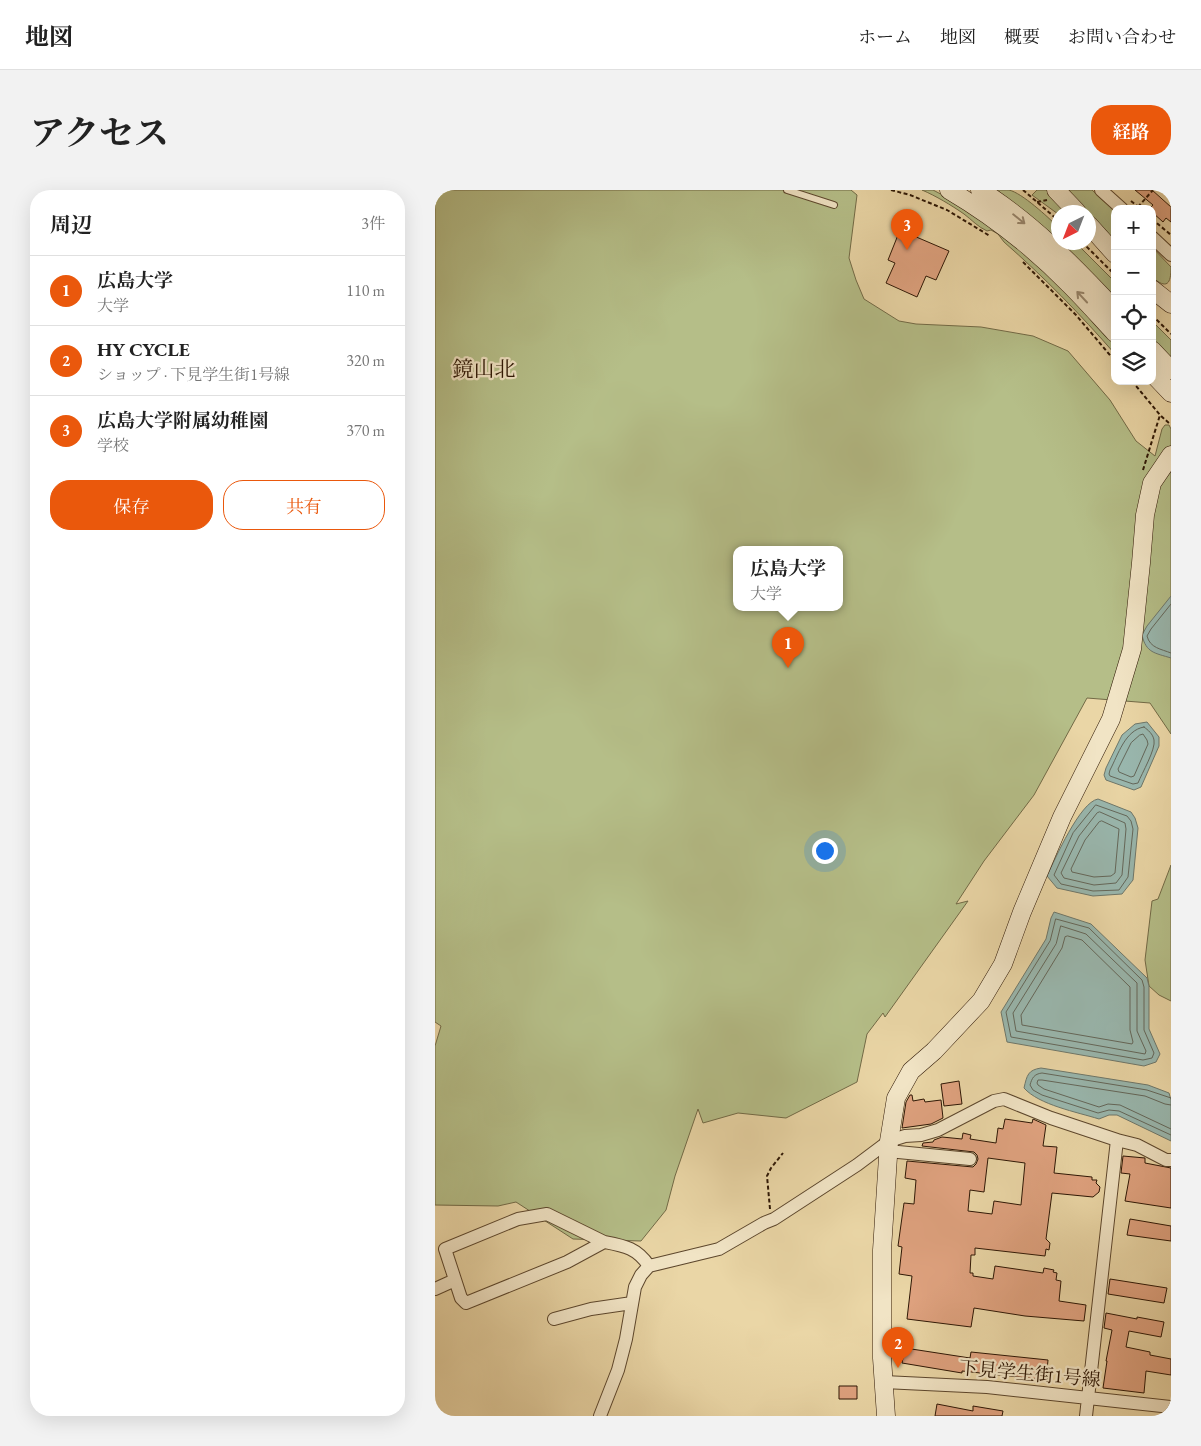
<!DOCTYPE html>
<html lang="ja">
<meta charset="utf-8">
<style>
body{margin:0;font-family:"EB Garamond","Noto Serif JP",serif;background:#f2f2f2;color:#222}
.controls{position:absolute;right:15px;top:15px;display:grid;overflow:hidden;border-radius:10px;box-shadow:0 5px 20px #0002}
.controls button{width:45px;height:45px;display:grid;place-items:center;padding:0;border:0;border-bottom:1px solid #e0e0e0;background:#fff;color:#222;font:25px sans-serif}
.compass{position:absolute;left:616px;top:15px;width:45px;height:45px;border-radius:50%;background:#fff;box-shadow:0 5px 20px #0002;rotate:222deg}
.you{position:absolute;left:389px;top:660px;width:18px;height:18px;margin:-12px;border:4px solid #fff;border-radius:50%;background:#1a73e8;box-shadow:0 0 0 8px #1a73e833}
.badge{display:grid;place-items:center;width:32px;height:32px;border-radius:50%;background:#ea580c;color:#fff;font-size:16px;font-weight:700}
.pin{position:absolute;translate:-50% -41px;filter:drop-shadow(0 1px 2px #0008)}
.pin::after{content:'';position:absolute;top:26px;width:18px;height:15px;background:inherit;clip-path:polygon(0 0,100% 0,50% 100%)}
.popup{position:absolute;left:298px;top:356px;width:110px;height:65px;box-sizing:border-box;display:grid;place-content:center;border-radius:10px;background:#fff;filter:drop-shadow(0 1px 4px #0005);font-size:16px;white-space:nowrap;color:#767676}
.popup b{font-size:19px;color:#222}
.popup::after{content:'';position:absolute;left:50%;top:100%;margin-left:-10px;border:10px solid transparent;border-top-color:#fff}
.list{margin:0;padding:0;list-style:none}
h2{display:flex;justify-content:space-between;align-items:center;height:65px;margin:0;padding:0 20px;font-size:21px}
h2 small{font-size:16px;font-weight:400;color:#767676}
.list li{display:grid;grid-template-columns:32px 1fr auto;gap:15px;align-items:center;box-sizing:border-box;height:70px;padding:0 20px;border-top:1px solid #e0e0e0}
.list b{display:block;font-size:19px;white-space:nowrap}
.list p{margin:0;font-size:16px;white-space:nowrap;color:#767676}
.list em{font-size:16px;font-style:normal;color:#767676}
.actions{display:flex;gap:10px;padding:15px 20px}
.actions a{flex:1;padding:11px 0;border:1px solid #ea580c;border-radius:20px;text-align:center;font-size:18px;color:#ea580c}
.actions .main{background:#ea580c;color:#fff}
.icon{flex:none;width:28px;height:28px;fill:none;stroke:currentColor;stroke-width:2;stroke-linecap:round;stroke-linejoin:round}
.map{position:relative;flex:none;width:736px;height:1226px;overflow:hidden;border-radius:20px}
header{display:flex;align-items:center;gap:30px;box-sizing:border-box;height:70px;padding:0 25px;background:#fff;border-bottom:1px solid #e0e0e0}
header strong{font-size:24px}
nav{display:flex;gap:28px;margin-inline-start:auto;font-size:18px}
.intro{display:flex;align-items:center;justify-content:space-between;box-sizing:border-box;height:120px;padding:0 30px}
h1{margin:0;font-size:35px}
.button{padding:12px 22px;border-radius:20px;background:#ea580c;color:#fff;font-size:18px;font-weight:700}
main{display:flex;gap:30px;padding:0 30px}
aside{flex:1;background:#fff;border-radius:20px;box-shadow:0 5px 20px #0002}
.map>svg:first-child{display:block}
.green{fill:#b5be88;stroke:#726a46;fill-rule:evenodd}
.water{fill:#99b7ae;stroke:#6e776a}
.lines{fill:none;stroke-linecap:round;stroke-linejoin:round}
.shore{stroke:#64675a;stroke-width:1}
.building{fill:#dfa27f;stroke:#2e1705;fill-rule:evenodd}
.lane-casing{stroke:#5d472d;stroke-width:8}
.street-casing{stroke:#5d472d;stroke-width:14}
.secondary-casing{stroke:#2e1705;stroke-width:19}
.path{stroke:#2e1705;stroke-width:2;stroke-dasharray:4 2.5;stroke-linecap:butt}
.lane{stroke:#f1e4c5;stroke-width:6}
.street{stroke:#f1e4c5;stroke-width:12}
.secondary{stroke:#f1e4c5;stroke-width:18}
.oneway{stroke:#99886f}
.labels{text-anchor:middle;stroke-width:4.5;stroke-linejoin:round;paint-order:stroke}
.street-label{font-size:19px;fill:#2e1705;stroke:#f1e4c5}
.quarter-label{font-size:21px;fill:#2e1705;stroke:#f1e4c5}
</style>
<header>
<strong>地図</strong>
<nav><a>ホーム</a><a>地図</a><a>概要</a><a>お問い合わせ</a></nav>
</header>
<div class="intro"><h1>アクセス</h1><a class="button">経路</a></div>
<main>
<aside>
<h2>周辺<small>3件</small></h2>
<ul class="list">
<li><span class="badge">1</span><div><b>広島大学</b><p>大学</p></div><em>110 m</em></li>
<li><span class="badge">2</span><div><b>HY CYCLE</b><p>ショップ · 下見学生街1号線</p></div><em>320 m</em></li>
<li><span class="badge">3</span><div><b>広島大学附属幼稚園</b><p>学校</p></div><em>370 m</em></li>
</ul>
<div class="actions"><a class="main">保存</a><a>共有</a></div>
</aside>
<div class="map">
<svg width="736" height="1226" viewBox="0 0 736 1226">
<rect width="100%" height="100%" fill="#ead6a6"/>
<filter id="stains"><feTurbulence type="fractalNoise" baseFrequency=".004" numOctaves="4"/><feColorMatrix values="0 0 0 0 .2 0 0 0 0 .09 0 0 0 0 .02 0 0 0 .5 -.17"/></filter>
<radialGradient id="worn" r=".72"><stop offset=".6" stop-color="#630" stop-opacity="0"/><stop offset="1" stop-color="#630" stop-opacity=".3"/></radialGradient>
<path class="green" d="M0,0H416L422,5L414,68L421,90L429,109L464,131L481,134L546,137L598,146L633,161L675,210L701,251L720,266L727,239L730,235H734L736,239V544L715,513L652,508L599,605L549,671L521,714L533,711L450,827L448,823L432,844L422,892L351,928L303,923L268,933L263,919L240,986L231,1020L206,1051L138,1049L81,1012L63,1016L0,1015V856L6,836L0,832ZM302,359H404V417H302Z
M487,0H498L517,10L539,24L596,67L680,151V164C645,124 609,87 569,52L563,44L556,40L552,41C543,37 537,30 529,24C516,15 501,6 487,0Z
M562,0C565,0 571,0 574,0C587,3 613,27 623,37V52Z
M602,0H615L636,22H624L623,24L597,5Z
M631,0H657L680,21V50Z
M624,53H641L680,92V109Z
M717,57L736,77C736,94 732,100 717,87Z
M717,131L736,150V169L717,150Z
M736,675V811L724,805L714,796L710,770L717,711L723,709Z"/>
<path class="water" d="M736,406V468C720,463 711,463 707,445L712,436Z
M712,532L724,547V556L706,597L699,600L671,590L669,585L671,578L687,545L700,534Z
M663,609L696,622L700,628L703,638L698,690L687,704L658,706L622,698L612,686C620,669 645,612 663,609Z
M619,722L656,734L712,788L714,796V839L725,864L721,872L709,876L572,852L566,822L611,749L616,728Z
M606,878L713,895L734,903L736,910V951L682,925H674L664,929C642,922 604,915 589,898C592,885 593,880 606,878Z"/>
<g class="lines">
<path class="shore" d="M736,414L716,439L712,446C715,458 726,459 736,463
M709,537C713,540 718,544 719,550C721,559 707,583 703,593L698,594L675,586L674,584L675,580C683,565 690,540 709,537Z
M705,545L708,544L712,550L713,554L699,586L696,587L684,582L683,579L696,553Z
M661,615L692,626L696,631L698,639L693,687L684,700L658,701L626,694L619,685L638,643Z
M665,622L690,633L691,639L687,685L681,693L659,695L629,688L626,683L644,646L662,623Z
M667,631L684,639L680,683L676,686L659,687L637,682L636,679L650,650L664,632Z
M621,729L654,738L707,790L709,797V840L719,863L717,868L708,870L576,847L571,822L615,751Z
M626,736L651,744L702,793V841L711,861L710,864L581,841L578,823L621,754Z
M633,746L647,750L695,797V840L698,852L697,854L587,835L586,825L627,758L630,747Z
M736,908L712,900L607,883C599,884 597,888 595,895L598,900L607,905L663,923L674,920L684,921L736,945
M736,915L730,914L710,906L607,890H603L602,893L603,895L609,899L664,917L673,914L685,915L736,939"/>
</g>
<path class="building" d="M700,0H717L736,17V32L731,28L728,32L717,22V19H714L718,15Z
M465,40L514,61L501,90L491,86L482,107L451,93L460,73L453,70Z
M524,891L527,914L509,916L506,894Z
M475,905H477L478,911L489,909L490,912L506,910L508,928L496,934L467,938L471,912Z
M570,929L597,933L598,929L611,935L608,956L622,957L619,983L657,987V990H662L661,993L665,997L664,1002L658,1007L617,1003L611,1049L615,1053L614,1060L611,1059L610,1066L540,1058V1065H536L535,1083H538V1086L558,1089L560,1076L608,1083L609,1078L619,1080L618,1082L622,1083L621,1090L626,1091L624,1111L651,1115L649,1131L590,1126L539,1118L536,1137L472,1129L477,1086L464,1084L467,1057L463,1056L469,1013L479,1014L481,990L470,988L472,971L538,977L541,974L543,969L542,965L539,962L487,956L488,953L498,952L499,950L507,947L527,949L528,943L536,945L535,949L561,953L563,938L568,939ZM553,968L590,973L586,1015L559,1011L557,1024L533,1021L535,1000L549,1002Z
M688,966L710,968V973L736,978V1018L690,1011L695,984L686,983Z
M695,1029L736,1036V1051L692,1045Z
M675,1089L732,1098L729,1113L673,1104Z
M671,1123L702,1129V1127L729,1132L726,1147L694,1141L691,1157L715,1162V1165L736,1169V1185L711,1181L709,1203L668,1198L672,1171H671L677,1140L669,1138Z
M470,1158L535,1168L536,1162L613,1170L611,1190L527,1181V1183L467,1173Z
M404,1196H422V1209H404Z
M502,1214L538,1221V1216L568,1221L567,1226H500Z"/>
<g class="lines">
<g class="lane-casing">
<path id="lane" d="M352,0L399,15"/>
</g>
<g class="street-casing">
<path id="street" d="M666,0L687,19
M717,47L736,65
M453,961L535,969
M112,1024L169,1052L132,1072L31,1113L26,1108L10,1059L83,1029Z
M169,1052C190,1056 202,1058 214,1076
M0,1099L20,1090
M119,1129L156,1119L197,1113
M449,1192L552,1197L736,1217
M165,1226L183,1180L191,1149L200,1097L206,1085L214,1076L284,1059L329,1033L339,1029L422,975L454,951L470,946L486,945L503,940L559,911L569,909L616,928L682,950
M651,1226L682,950L702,955L731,970H736"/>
</g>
<g class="secondary-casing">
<path id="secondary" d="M514,0C558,26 599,58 635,95C650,110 665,127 680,143
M545,0C596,32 639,76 680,120
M621,0L642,22
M654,35L680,64
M717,99L736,114
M717,160L736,180
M717,183L736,203
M451,1226L447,1168V1060L454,951L461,908L476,881L499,861L546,811L568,774L587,722L627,627L676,529L697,459L706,373L710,325L717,293L736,265"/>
</g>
<path class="path" d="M456,0L475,5L512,20L555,46
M588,0L624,31
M696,11L706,19
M602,12L612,10
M703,17L718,0
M717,29L736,45
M647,52L680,85
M588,72L641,125L680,171
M717,125L736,144
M697,191L725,225L735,234
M708,280L725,225
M335,1019L332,986L336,978L348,963"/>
<use href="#lane" class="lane"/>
<use href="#street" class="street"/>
<use href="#secondary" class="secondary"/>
</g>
<defs><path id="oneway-shaft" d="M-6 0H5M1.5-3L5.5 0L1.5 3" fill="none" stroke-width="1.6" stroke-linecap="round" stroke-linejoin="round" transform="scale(1.25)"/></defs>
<g class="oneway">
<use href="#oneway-shaft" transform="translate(584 29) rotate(39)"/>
<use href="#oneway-shaft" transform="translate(647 107) rotate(-133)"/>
</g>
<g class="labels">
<g class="street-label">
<text transform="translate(595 1183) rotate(5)" y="7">下見学生街1号線</text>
</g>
<g class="quarter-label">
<text x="49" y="186">鏡山北</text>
</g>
</g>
<rect width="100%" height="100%" filter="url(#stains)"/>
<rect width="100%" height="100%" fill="url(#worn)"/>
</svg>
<div class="controls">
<button>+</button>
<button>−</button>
<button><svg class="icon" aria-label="locate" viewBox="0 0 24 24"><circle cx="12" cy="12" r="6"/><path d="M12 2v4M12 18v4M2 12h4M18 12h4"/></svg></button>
<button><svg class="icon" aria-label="layers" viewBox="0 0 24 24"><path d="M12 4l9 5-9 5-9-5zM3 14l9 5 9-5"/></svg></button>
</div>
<svg class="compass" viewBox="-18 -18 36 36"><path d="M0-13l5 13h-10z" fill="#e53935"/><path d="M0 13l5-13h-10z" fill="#767676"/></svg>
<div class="you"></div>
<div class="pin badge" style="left:353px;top:478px">1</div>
<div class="popup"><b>広島大学</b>大学</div>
<div class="pin badge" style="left:463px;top:1178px">2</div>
<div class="pin badge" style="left:472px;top:60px">3</div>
</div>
</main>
